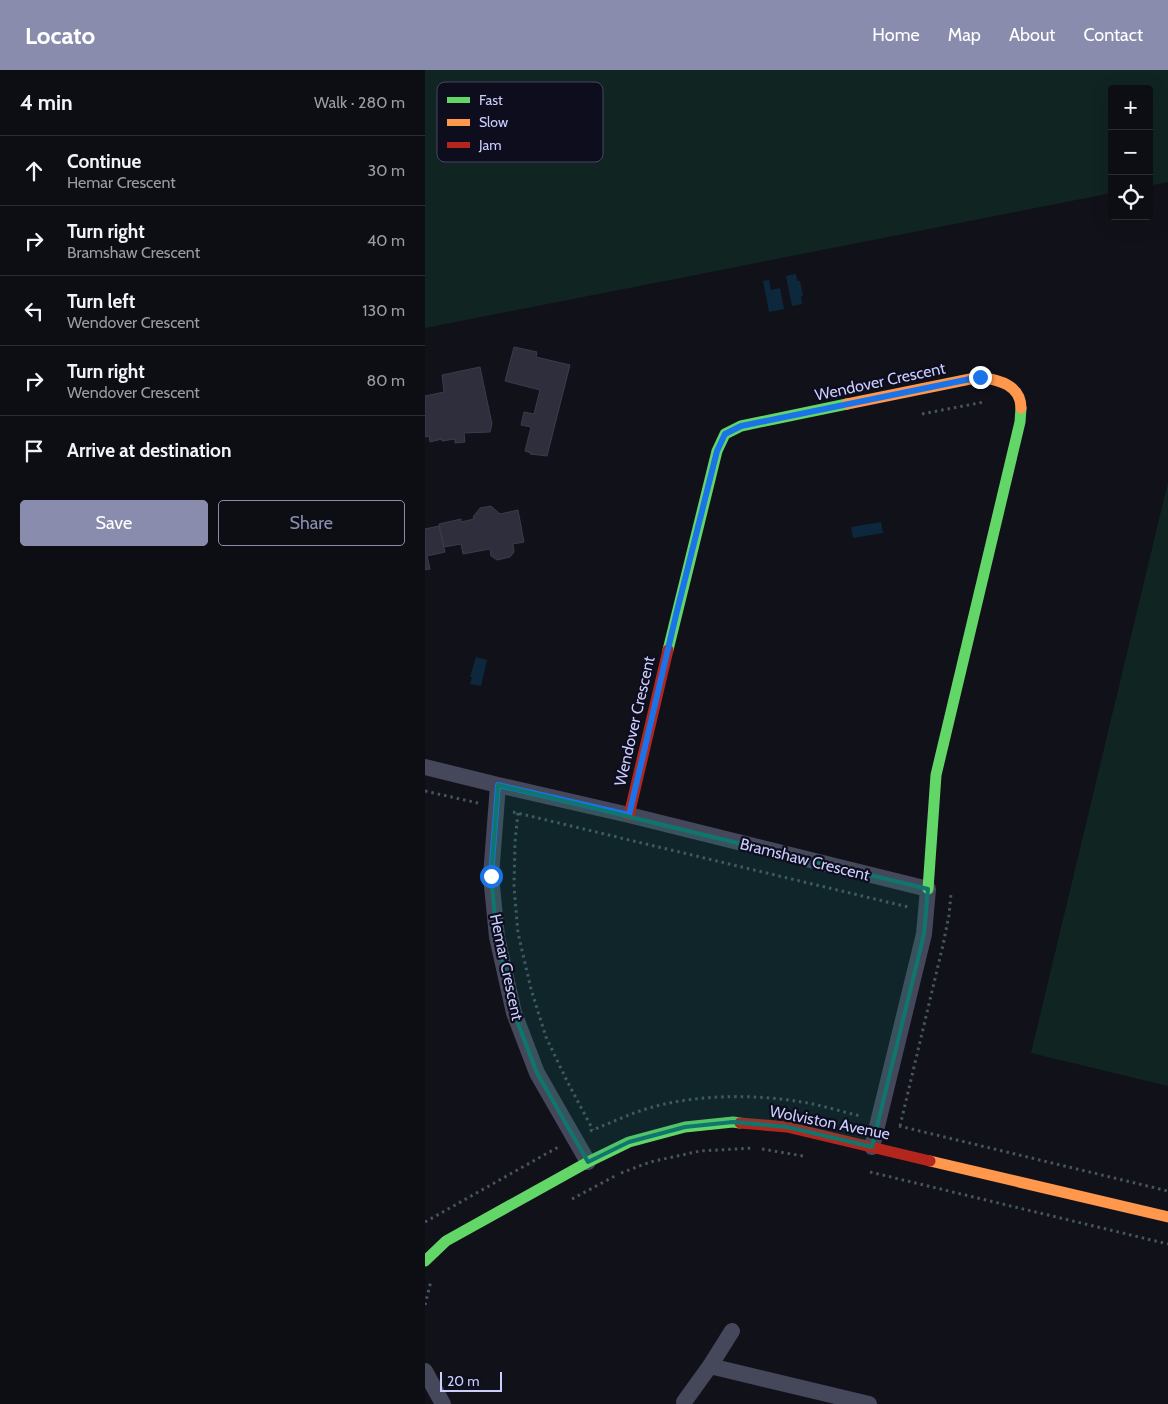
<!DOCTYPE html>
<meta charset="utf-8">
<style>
body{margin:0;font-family:Cabin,sans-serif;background:#16161d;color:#f1f3f6}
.controls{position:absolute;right:15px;top:15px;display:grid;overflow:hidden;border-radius:5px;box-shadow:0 5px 20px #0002}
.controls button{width:45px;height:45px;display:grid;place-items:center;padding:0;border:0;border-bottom:1px solid #2d2d34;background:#0d0d14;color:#f1f3f6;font:25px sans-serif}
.scale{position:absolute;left:15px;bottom:12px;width:62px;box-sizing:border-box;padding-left:5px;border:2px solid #cbcefd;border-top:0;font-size:14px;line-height:18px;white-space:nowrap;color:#cbcefd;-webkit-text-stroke:4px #0d0d1e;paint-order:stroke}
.stop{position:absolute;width:15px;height:15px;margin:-11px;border:4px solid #1a73e8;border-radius:50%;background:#fff}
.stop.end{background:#1a73e8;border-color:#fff;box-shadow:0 1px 5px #0008}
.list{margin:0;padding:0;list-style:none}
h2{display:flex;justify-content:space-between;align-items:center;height:65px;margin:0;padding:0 20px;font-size:21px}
h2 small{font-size:16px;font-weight:400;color:#9a9ca0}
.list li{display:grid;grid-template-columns:32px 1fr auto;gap:15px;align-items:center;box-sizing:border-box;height:70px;padding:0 20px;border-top:1px solid #2d2d34}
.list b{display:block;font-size:19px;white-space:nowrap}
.list p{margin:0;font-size:16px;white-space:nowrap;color:#9a9ca0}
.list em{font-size:16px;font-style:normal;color:#9a9ca0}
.actions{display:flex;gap:10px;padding:15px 20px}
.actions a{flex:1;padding:11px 0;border:1px solid #8a8cae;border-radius:5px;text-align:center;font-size:18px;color:#8a8cae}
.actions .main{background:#8a8cae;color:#fff}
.icon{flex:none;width:28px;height:28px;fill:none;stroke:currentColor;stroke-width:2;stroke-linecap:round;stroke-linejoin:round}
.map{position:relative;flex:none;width:743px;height:1334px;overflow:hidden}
header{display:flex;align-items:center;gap:30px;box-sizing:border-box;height:70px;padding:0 25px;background:#8a8cae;color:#fff}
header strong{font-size:24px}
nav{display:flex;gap:28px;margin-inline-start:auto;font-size:18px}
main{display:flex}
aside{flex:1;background:#0d0d14}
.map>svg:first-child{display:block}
.green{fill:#102422}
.water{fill:#0d283d}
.building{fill:#2e2e3c;stroke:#3b3b4e}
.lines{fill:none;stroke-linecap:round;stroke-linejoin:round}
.path{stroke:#46565e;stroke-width:3;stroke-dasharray:2.5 4;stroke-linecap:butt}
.street{stroke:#45485b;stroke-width:16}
.fast{stroke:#63d668;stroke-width:11}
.slow{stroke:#ff974d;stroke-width:11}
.jam{stroke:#b3261e;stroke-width:11}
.route{stroke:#1a73e8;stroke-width:6}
.marked{fill:#0f766e;fill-opacity:0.2;stroke:#0f766e;stroke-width:4;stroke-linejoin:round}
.labels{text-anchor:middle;stroke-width:4.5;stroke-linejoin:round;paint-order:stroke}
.street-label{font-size:16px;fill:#cbcefd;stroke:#0d0d1e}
.key{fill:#0d0d1e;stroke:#464761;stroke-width:1}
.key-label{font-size:14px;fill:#cbcefd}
</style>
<header>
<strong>Locato</strong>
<nav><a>Home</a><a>Map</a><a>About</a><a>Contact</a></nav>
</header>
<main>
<aside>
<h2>4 min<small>Walk · 280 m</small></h2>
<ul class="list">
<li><svg class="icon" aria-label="ahead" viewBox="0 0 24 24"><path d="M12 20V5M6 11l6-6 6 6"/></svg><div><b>Continue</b><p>Hemar Crescent</p></div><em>30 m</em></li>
<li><svg class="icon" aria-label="right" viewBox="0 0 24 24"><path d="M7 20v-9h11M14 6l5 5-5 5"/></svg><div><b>Turn right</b><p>Bramshaw Crescent</p></div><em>40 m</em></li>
<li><svg class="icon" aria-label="left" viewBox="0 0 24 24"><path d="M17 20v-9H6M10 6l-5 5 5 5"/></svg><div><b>Turn left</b><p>Wendover Crescent</p></div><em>130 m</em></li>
<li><svg class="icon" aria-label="right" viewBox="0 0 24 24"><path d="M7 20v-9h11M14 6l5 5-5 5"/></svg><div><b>Turn right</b><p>Wendover Crescent</p></div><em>80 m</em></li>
<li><svg class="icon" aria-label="arrive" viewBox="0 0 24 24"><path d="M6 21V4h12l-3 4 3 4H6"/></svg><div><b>Arrive at destination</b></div></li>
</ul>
<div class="actions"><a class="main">Save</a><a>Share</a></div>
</aside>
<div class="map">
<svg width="743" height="1334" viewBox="0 0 743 1334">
<rect width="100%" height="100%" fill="#11111a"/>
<path class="green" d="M0,0H743V112L724,116V19H687V123L0,258Z
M743,412V1016L606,983Z"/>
<path class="water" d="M371,204L372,211H375L378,226H376L377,234L367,236L361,206Z
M344,210L346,220L355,218L359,239L344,242L338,211Z
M456,452L458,463L428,468L426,457Z
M51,587L62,590L56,616L45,614L47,607H45Z"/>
<path class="building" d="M89,277L112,282L111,287L145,295L122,386L105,384L106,383L100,381L106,357L96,355L99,342L109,344L115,320L80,311Z
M55,297L67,354L65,362L39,363L40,372L30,373V369L17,371V369L5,372L4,366L0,367V326L19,322L17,305Z
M66,436L75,444L93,440L99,472L88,474L89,482L85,487L72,490L66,486L65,479L38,484L36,474L19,477L14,454L36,449V452L49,449L48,447L55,438Z
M14,456L20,482L2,486L5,499L0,500V459Z"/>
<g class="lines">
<path class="path" d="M497,344L559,332
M0,721L53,733
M88,742L483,837
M93,743L90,772L89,817L93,863L106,919L121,967L142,1011L168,1060
M474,1056L743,1121
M475,1056L518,875L524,845L526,824
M165,1061C178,1056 191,1050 204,1045C256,1024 322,1023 377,1032C397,1035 417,1042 436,1046
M337,1079L378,1086
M445,1102L743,1174
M196,1103L225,1092L275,1081L328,1078
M147,1129L190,1106
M0,1152L135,1076
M0,1235L6,1211"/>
<path class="street" d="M0,697L73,715L204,745L503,819L499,864L447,1077
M73,715L66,806L72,867L89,943L112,1003L163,1092
M285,1296L444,1334
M0,1301L18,1334
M259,1332L285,1296L307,1261"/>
<path class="fast" d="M243,580L292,381L300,364L316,356L422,334
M503,819L511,705L595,352L596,338
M0,1191L21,1171L163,1092L204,1072L260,1057L308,1052L315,1053"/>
<path class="slow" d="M422,334L555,307C574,310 596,315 596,338
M505,1091L743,1147"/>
<path class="jam" d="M204,745L243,580
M315,1053L362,1057L505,1091"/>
</g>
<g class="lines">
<path class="route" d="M66,806L73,715L204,745L251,545L292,381L300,364L316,356L555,307"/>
</g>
<path class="marked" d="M73,715L503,819L499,864L447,1077L362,1057L308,1052L260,1057L204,1072L163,1092L112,1003L89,943L72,867L66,806Z"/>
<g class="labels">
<g class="street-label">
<text transform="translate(455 311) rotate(-12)" y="6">Wendover Crescent</text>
<text transform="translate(209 651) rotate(-77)" y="6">Wendover Crescent</text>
<text transform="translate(380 789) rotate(14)" y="6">Bramshaw Crescent</text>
<text transform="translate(82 897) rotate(78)" y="6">Hemar Crescent</text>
<text transform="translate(405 1052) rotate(11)" y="6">Wolviston Avenue</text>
</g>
</g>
<rect x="12" y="12" width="166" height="80" rx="8" class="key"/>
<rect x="22" y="27" width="23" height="6" fill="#63d668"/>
<rect x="22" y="49" width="23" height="7" fill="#ff974d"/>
<rect x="22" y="72" width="23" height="6" fill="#b3261e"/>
<g class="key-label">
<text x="54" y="35">Fast</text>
<text x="54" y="57">Slow</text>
<text x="54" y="80">Jam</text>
</g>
</svg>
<div class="controls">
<button>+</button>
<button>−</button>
<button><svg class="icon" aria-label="locate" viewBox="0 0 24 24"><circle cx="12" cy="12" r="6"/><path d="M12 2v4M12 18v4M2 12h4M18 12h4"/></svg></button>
</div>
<div class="scale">20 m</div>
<div class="stop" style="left:66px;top:806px"></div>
<div class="stop end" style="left:555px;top:307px"></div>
</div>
</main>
